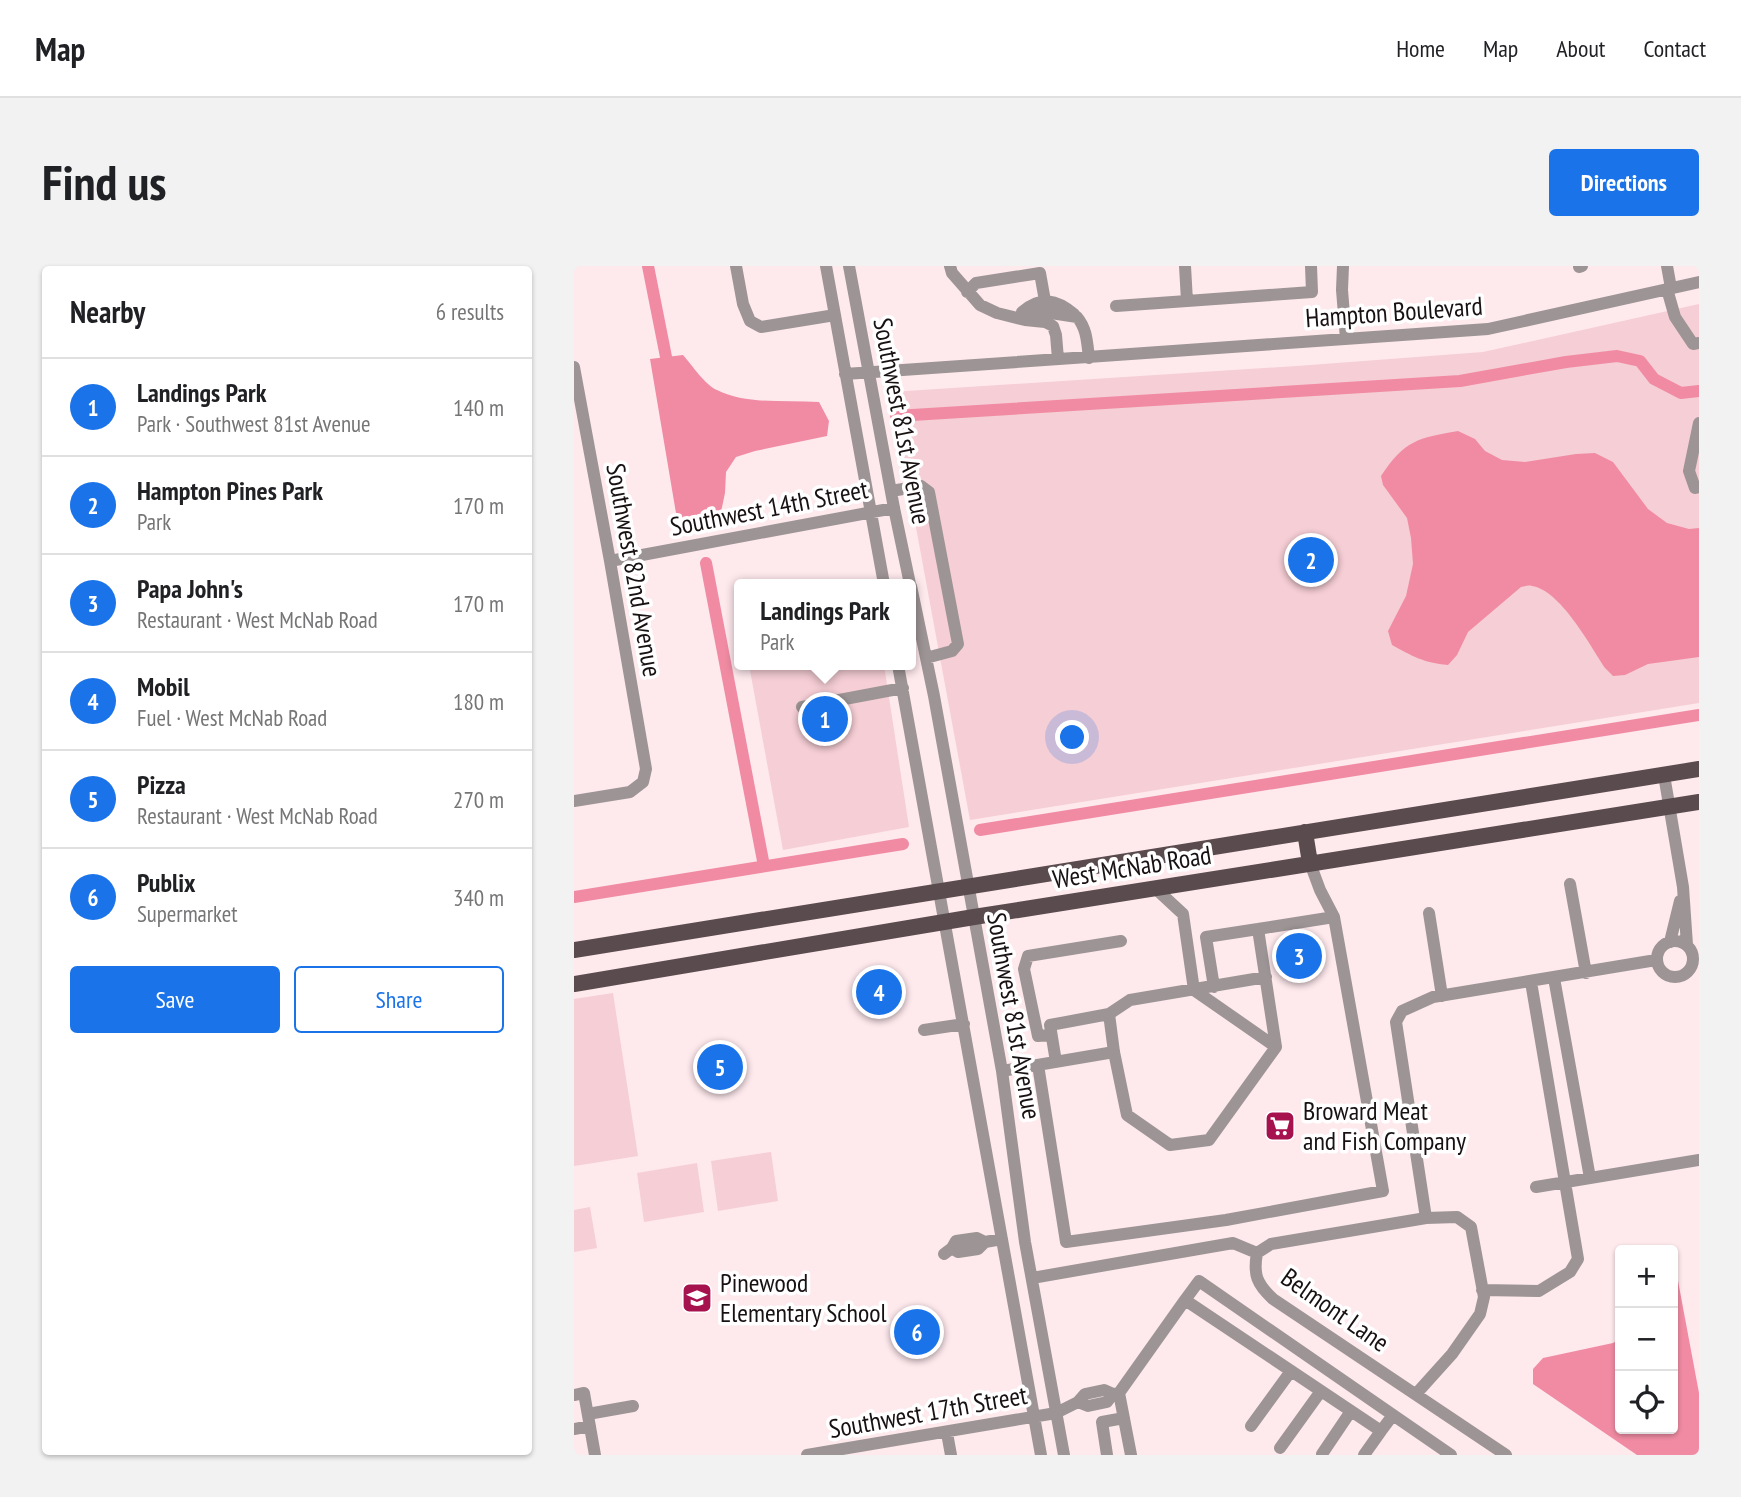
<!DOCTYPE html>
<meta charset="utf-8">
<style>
body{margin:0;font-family:"PT Sans Narrow",sans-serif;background:#f2f2f2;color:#202124}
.controls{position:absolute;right:21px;bottom:21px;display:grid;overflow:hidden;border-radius:7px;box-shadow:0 2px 5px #0004}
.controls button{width:63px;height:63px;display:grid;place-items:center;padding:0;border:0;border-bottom:2px solid #e0e0e0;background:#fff;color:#202124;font:35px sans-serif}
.you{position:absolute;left:499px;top:472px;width:24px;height:24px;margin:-18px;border:5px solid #fff;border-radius:50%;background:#1a73e8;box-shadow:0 0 0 10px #1a73e833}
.badge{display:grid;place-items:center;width:46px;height:46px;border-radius:50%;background:#1a73e8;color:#fff;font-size:23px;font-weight:700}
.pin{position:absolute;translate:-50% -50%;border:4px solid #fff;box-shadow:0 2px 7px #0006}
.popup{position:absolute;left:160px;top:313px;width:182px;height:91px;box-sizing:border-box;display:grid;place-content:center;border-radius:7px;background:#fff;filter:drop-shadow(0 2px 5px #0005);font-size:23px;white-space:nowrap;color:#757577}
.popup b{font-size:26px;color:#202124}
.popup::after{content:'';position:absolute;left:50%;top:100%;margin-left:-14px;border:14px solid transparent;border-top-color:#fff}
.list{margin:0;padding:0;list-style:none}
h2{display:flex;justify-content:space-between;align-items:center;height:91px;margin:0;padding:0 28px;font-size:30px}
h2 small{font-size:23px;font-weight:400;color:#757577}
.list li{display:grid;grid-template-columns:46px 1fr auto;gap:21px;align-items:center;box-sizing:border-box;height:98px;padding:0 28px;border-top:2px solid #e0e0e0}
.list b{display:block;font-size:26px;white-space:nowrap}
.list p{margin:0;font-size:23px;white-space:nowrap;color:#757577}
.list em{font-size:23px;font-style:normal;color:#757577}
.actions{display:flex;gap:14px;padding:21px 28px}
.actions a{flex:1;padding:16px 0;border:2px solid #1a73e8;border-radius:7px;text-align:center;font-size:24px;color:#1a73e8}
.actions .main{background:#1a73e8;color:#fff}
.icon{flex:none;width:38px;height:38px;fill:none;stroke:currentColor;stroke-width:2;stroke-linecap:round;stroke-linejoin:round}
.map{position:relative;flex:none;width:1125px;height:1189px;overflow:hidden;border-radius:7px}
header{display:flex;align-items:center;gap:42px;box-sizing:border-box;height:98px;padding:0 35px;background:#fff;border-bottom:2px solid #e0e0e0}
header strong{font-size:33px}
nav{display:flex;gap:38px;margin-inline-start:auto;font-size:24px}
.intro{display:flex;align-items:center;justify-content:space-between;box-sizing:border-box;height:168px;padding:0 42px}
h1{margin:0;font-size:49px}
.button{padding:18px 32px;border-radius:7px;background:#1a73e8;color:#fff;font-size:24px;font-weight:700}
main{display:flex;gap:42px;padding:0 42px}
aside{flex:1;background:#fff;border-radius:7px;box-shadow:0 2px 5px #0004}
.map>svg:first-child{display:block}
.green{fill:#f6ced5}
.water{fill:#f08ba3}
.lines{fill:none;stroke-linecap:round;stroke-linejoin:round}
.canal{stroke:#f08ba3;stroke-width:12}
.minor{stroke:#9d9495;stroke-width:12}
.major{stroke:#5a4b4e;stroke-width:16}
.labels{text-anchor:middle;stroke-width:7;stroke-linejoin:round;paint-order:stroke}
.street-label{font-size:26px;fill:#181112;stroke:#fff}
.poi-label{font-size:26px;fill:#181112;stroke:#fff;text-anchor:start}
</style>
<header>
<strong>Map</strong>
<nav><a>Home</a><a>Map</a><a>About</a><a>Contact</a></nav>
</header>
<div class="intro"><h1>Find us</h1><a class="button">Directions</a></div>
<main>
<aside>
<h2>Nearby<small>6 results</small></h2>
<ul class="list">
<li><span class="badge">1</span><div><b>Landings Park</b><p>Park · Southwest 81st Avenue</p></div><em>140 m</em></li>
<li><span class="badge">2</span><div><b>Hampton Pines Park</b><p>Park</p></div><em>170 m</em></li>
<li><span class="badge">3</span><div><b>Papa John's</b><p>Restaurant · West McNab Road</p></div><em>170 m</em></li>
<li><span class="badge">4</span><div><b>Mobil</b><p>Fuel · West McNab Road</p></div><em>180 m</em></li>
<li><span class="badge">5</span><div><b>Pizza</b><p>Restaurant · West McNab Road</p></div><em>270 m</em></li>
<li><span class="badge">6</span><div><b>Publix</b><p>Supermarket</p></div><em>340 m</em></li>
</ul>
<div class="actions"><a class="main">Save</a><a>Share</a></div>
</aside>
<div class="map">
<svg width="1125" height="1189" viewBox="0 0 1125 1189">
<rect width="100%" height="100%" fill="#fee9ed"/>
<path class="green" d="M1125,38V437L396,554L317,126L723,100L909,86Z
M175,399H310L335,561L209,584Z
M39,727L64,890L0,900V733Z
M197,886L204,935L144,945L137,895Z
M123,897L130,946L70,956L63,907Z
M16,941L23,982L0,986V944Z"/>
<path class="water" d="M109,89C118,99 131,119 143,124C173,139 212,134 245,136L255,155L253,170L181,185L162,191L152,206L151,227L147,246L133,255L103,253L76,93Z
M884,165L901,173L911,185L928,194L951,196L1002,188L1021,187L1039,196L1074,243L1093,257L1115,263L1125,262V391L1074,398L1051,409L1039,410L1031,402C1016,379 986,324 958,320C955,319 951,320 947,321L894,366L883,389L874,399C850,397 838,390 818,379L814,365L832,330L839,298L837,272L833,252L809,219L807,210C831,174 844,172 884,165Z
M1099,988L1125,1127V1189H1063L959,1118V1103L969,1092L1039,1077L1046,1073V1163H1099Z"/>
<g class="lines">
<path class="canal" d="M74,0L95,106
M322,150L886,115L992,96L1043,90L1066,95L1080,113L1107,127L1125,125
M132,297L190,600
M406,564L1125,449
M0,631L329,578"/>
<path class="minor" d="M162,0L169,38L176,55L187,61L261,49
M252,0L310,318
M275,0L320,242L336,318
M376,0L378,7L406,39L423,47L451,54L471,56L479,60L482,69L484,93
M769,0L768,24L772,73
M1005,0V1L1008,0
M1093,0L1097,22
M1093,23L1101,51L1119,78L1125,77
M393,26L402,17L466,7L471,35
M613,35L738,26L737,0
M542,40L613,35L611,0
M448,46C467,30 482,33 500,48
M448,47H477L503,51C513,63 513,76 515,92
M0,101L36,295L72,503L69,516L56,526L0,535
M271,108L914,63L1125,16
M1125,157L1115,205L1121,222L1125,221
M317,225L347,220L355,226L384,378L378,385L352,392
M36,295L320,242
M337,320L360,430L428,805L451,976L490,1189
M324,399L467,1189
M228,441L329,422
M1090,509L1109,621L1113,679
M996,618L1012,707
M581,622L609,648L620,724L702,781
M855,647L868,730
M1083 693a18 18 0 1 1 36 0a18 18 0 1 1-36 0Z
M1096,676L1106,635
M980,712L1016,912
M640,721L632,671L684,663
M535,748L540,786L553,849L596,879L635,874L702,781L684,663L760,651
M350,764L390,758
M477,769L464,770L450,703L454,690L547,675
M482,796L476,759L535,748L556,734L692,711
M464,799L492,976L652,954L809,925L760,651L746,624L736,597
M428,805L540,786
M962,921L1125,894
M852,952L822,756L828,745L859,731L1082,694
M378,982L384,986L404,983L411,976L428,973
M370,988L378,982L382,975L403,972L411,976
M458,1012L659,977L683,987
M908,1024L965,1025L996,1006L1004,993L957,716
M611,1034L625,1015L819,1149
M545,1127L557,1189
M842,1128L878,1088L906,1048L910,1031L897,961L883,951L852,952L697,978L683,987C679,1009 683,1018 699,1033L932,1189
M0,1129L10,1127L21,1189
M504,1136L514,1140L533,1136L539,1128
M14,1148L59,1140
M677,1160L717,1105
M0,1163L16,1160
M373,1167L377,1189
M706,1182L747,1125
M748,1188L777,1145
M233,1189L482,1147L504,1136L511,1128L530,1124L539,1128L545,1127L611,1034L807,1165L819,1149L877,1189
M533,1189L528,1156L550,1152
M790,1189L807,1165"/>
<path class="major" d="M731,566L736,597
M0,684L1125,503
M0,718L400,651L1125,536"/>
</g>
<defs>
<g id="supermarket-square" transform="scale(1.575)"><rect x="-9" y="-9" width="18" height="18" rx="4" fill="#a6124e" stroke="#fff"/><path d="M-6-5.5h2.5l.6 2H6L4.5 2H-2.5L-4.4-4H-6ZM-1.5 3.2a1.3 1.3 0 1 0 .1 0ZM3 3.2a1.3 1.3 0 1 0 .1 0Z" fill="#fff"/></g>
<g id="school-square" transform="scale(1.575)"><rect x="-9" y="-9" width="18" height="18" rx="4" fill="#a6124e" stroke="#fff"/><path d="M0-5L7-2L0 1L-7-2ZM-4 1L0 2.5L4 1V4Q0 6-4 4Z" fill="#fff"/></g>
</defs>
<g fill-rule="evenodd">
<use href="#supermarket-square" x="706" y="860"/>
<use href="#school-square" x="123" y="1032"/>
</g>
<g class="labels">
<g class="street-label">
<text transform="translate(820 46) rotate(-4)" y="9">Hampton Boulevard</text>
<text transform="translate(328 155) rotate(79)" y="9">Southwest 81st Avenue</text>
<text transform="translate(195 242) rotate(-11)" y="9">Southwest 14th Street</text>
<text transform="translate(60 304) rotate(80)" y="9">Southwest 82nd Avenue</text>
<text transform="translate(558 601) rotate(-9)" y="9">West McNab Road</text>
<text transform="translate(440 750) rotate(80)" y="9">Southwest 81st Avenue</text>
<text transform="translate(761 1044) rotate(35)" y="9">Belmont Lane</text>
<text transform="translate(354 1146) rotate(-10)" y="9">Southwest 17th Street</text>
</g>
<g class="poi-label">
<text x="729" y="854">Broward Meat<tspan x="729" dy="30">and Fish Company</tspan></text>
<text x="146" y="1026">Pinewood<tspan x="146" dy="30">Elementary School</tspan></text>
</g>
</g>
</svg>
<div class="controls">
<button>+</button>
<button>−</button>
<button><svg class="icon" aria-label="locate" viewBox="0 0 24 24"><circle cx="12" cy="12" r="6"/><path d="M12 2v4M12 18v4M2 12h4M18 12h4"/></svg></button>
</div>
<div class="you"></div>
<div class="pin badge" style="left:251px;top:453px">1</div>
<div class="popup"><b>Landings Park</b>Park</div>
<div class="pin badge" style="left:737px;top:294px">2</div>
<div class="pin badge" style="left:725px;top:690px">3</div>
<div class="pin badge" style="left:305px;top:726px">4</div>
<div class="pin badge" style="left:146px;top:801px">5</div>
<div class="pin badge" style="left:343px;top:1066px">6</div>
</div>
</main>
